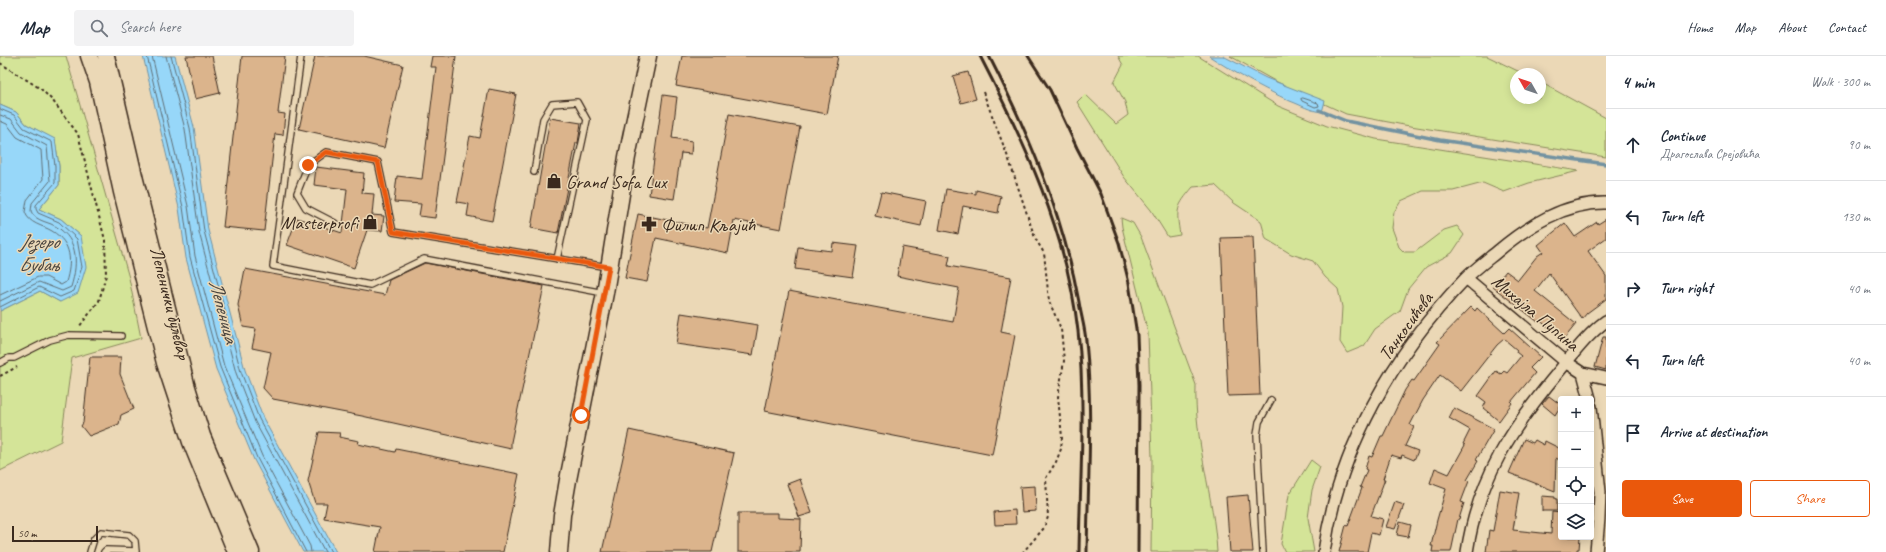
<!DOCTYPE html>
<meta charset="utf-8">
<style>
body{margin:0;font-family:Caveat,sans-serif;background:#f2f2f3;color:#1f2937}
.controls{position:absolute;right:12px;bottom:12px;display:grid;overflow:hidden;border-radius:4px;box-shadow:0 2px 10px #0003}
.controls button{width:36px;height:36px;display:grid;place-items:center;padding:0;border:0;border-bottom:1px solid #e0e1e3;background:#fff;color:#1f2937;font:20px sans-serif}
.compass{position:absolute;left:1510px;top:12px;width:36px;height:36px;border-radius:50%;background:#fff;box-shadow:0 2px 10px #0003;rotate:310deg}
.scale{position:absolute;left:12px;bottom:10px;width:86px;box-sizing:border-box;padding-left:4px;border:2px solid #3b2a1e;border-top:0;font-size:11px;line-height:14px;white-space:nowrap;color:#3b2a1e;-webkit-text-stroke:3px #ebd8b6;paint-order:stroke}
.stop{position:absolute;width:12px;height:12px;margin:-9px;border:3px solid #ea580c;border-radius:50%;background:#fff}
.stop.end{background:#ea580c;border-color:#fff;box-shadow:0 1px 4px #0008}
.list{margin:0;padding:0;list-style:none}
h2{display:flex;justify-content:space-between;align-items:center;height:52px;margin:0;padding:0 16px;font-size:17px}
h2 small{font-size:13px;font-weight:400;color:#747a83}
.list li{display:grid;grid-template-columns:26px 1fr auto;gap:12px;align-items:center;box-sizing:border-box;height:72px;padding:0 16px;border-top:1px solid #e0e1e3}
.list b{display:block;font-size:15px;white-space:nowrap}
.list p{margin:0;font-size:13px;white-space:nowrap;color:#747a83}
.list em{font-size:13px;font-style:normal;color:#747a83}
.actions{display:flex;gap:8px;padding:12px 16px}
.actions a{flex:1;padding:9px 0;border:1px solid #ea580c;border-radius:4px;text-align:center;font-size:14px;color:#ea580c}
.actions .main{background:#ea580c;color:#fff}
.icon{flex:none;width:22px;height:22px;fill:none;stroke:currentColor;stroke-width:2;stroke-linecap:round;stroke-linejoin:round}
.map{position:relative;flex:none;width:1606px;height:496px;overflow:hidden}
header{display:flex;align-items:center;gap:24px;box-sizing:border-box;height:56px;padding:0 20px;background:#fff;border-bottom:1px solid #e0e1e3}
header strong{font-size:19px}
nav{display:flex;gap:22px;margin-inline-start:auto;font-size:14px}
.search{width:280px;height:36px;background:#f2f2f3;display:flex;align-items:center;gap:10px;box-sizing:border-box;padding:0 14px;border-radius:4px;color:#747a83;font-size:15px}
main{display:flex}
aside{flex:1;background:#fff}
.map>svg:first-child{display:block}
.green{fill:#d4e498;stroke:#88875b}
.water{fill:#97d7f9;stroke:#7292a1}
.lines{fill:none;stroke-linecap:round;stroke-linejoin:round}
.shore{stroke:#606f76;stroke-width:1}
.stream{stroke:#7292a1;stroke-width:3.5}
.building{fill:#dbb48c;stroke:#3b2a1e}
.lane-casing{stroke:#3b2a1e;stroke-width:8}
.street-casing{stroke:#3b2a1e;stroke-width:14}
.secondary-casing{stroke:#3b2a1e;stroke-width:19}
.path{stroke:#3b2a1e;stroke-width:2;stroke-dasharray:3 3;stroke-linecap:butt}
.lane{stroke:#ebd8b6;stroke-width:5.5}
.street{stroke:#ebd8b6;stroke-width:11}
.secondary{stroke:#ebd8b6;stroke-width:16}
.rail{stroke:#3b2a1e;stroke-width:3}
.route{stroke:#ea580c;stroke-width:5}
.labels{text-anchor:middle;stroke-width:3;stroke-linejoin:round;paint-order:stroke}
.poi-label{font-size:19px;fill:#3b2a1e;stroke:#ebd8b6;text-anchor:start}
.street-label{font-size:19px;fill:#3b2a1e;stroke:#ebd8b6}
.water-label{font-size:20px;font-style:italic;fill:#49443f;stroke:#ebd8b6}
</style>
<header>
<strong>Map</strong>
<div class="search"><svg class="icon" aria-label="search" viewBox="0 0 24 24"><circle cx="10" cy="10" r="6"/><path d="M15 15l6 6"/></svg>Search here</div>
<nav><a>Home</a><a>Map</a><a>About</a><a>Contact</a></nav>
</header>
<main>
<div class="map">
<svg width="1606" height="496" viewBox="0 0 1606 496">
<rect width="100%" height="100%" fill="#ebd8b6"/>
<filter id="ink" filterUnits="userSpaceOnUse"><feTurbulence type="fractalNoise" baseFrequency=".025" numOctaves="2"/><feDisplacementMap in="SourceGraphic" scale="8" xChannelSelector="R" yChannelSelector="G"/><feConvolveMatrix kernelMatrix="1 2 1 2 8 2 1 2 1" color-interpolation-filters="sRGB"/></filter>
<g filter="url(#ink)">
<path class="green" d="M0,0H66L129,222L141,282L72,302L61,385L0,415V255L40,235L60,246L81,180L61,163L39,153L59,129V110L55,84L26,68L16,56L0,49Z
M1118,0H1198L1278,50L1327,70L1376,83L1579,115L1529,127L1504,136L1483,127L1453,135H1423L1401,145L1394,156L1392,172L1399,191L1404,196H1415L1444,174L1457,170L1464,179L1452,197L1426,211L1408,233L1400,255L1375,273L1364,290L1347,297L1340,286L1342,251L1338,233L1325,221L1313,205L1291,198L1266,183L1261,165L1234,147L1215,129L1193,131C1176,151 1176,153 1180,179L1168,181L1151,154L1124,121L1077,46L1085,38L1116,68L1128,59L1125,46L1114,26L1123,9Z
M1230,0H1487L1524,18H1516V42H1540V26L1606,62V101L1404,69L1346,58L1273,24Z
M1121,162L1133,167L1141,181L1196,329C1194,386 1214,440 1217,496H1151L1152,402L1148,277L1122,171Z
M1311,404L1320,411L1312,434L1308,462L1314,496H1285L1281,488L1289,439Z"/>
<path class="water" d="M143,0H175L194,71L208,174L245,314L263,362L336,496H303L254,404L216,313L186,202L179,152Z
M1209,0H1223L1266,22L1325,45L1322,56C1310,55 1301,49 1290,45C1262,32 1235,17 1209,0Z
M0,49L16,56L26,68L55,83L59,110V129L39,153L61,163L81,180L86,211L78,237L60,246L40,235L0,255Z"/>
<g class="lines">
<path class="shore" d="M147,0L183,151L190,201L220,311L257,402L306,496
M152,0L188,150L195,200L224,310L262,400L310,490L311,496
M166,0L185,73L199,176L236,317L255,366L325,496
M171,0L190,72L204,175L241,316L259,363L331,496
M1303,42L1318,47L1319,50L1315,51L1302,45L1301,43Z
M0,53L14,59L24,72L52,86L55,110V127L36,149V153L38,157L59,166L77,183L82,211L74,235L60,241L39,231L0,251
M0,59L11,63L21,76L47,90L50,125L32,147L31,155C34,163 43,165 51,168C78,180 79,205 71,231L62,235L39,226L0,245
M0,65L7,68L17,81L41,94L43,123L27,144L25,156C29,168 42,169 52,175C72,187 72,206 66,226L61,229L46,221H38L0,239"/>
<path class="stream" d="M1319,54L1346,65L1440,84L1606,108"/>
</g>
<path class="building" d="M186,0H212L220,37L195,43Z
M242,0H285L278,57L285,58L283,79L275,78L264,175L223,171Z
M315,0H364L403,9L384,92L299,73Z
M432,0H456L435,162L419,160L421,148L394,146L397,120L422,123L436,11H430Z
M682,0H838L827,58L676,30Z
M968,16L976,43L961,47L953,20Z
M489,33L516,38L492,165L467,160L469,148L457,146L470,80L480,82Z
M663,39L677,41L672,82L692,85L691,98L681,97L674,143L649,139Z
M729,58L800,71L781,173L734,164L728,197L656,182L647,226L625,222L638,158L707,172Z
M550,62L581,67L578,87H576L558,177L531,172Z
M316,111L364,117L362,137L374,138L372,159L384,160L382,175L367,174L354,212L287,189L297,162L342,177L347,133L314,129Z
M946,133L976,138V134L1001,140L998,157L963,150L958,178L939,174Z
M881,136L926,145L921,170L875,160Z
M1606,163V182L1588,195L1606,220V243L1587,257L1582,263L1549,217L1535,235L1576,268L1564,283L1539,264L1538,266L1493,231L1506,215L1518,224L1537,200L1543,196L1538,189L1565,167L1575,181L1597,166L1598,168Z
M1253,181L1260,339L1228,340L1221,182Z
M833,187L858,190L853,221L795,213L798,191L832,195Z
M902,191L950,200L948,210L1011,221L1001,276L1015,279L992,399L765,355L789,235L953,266L959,232L897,220Z
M425,207L544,230L511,386V393L362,360L273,343L263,332L271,296L252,292L256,273L243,271L238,249L245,213L385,239L389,224Z
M1471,251L1475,255L1477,252L1504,277L1509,272L1541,301L1530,312L1535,317L1511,346L1512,347L1499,365L1483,352L1486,346L1478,340L1496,315L1501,318L1504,315L1507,317L1521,300L1516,296L1517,294L1504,283L1497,289L1461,335L1440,319L1423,344L1410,369L1414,371L1405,390L1418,395L1414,404L1402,399L1401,402L1391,399L1383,423H1385L1371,460L1383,463L1379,479L1371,477L1367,496H1339L1346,469L1348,470L1362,432L1360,431L1367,414L1365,413L1369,400L1372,401L1381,380H1383L1405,334L1412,324L1414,325L1440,288L1437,286Z
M681,257L758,269L753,299L676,288Z
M1603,281H1606V314L1595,311Z
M90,301H121L120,318L134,353L121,359L119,368L89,380L81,370L83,367Z
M1549,340L1561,349L1555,359L1542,348Z
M1454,352L1494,373L1476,404L1478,405L1467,424L1469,425L1461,446L1464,447L1459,463H1458L1451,496H1432L1433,490H1431L1437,464L1446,433L1430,427L1435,412L1449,418L1465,389L1463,388L1470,374L1449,362Z
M629,374L734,397L712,496H602Z
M319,376L340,377L339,381L359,385L358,388L395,396L396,393L519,418L503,496H375L380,471L324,462L327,447H315L308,425Z
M1524,383L1533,387L1535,384L1544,389L1545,385L1561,393V405L1556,402L1555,435L1509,417Z
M800,423L812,457L799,461L787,428Z
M1035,430L1036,455L1022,456L1020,431Z
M1500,434L1519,437L1513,474L1551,478L1552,456L1561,457V481H1580L1579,493H1577V496H1486L1489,474L1493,475Z
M1248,439L1253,496H1230L1226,441Z
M1542,440L1555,441V443H1557V455H1542Z
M1395,446L1404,449L1395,473L1386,471Z
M1015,454L1016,468L995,469L994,456Z
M738,457H778V462L801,463L800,496H738Z
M1400,466L1411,469L1408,481L1397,479Z"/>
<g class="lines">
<g class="lane-casing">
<path id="lane" d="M301,0L273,210L370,229L424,203L604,237
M534,116L543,63L552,48L577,46L587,64L557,203
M335,167L306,152L297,137L308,109L326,96L378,106L393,176L608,211
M0,307L9,302H14L50,284L69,279L121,280
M90,496L94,483L101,476L129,479L135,485L136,496
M104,496L106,494L136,495
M1263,496L1257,379L1259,366L1271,344"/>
</g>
<g class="street-casing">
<path id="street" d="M1466,222L1566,306L1583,317L1606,322
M1583,317L1590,343
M1591,351L1600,436L1599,462L1596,496
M1324,496C1338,393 1394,297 1465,223C1475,213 1487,204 1498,195C1528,170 1565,146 1606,147
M1467,496C1478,422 1513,370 1560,314C1574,297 1588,278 1606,265"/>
</g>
<g class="secondary-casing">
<path id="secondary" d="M89,0L98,26L122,136L165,307L191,386L236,496
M106,0L135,124L186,328L202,380L251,496
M559,496L562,459L568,424L605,237L627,101L648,0"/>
</g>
<path class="path" d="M0,7L41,33L53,45L78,78L105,184L106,219L99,245L79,271
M983,36L1009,104L1035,182L1044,197L1049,245L1061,273L1064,305L1058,341L1062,381L1061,393L1056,406L1046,422L1048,461L1044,472L1023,496
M0,320L17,311"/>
<use href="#lane" class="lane"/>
<use href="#street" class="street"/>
<use href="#secondary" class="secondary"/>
<path class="rail" d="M980,0C1025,87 1067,177 1078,275C1086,347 1080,424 1079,496
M989,0C1029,78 1063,159 1079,246C1081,259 1085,272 1086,285C1093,354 1088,426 1087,496
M1028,0L1050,34L1077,92L1101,138L1119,187L1129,227L1137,279L1139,329L1138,496"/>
</g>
</g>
<g class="lines" filter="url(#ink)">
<path class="route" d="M308,109L326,96L378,106L393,176L609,211L581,359"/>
</g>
<defs>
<g id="shop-bare" transform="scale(1.2)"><path d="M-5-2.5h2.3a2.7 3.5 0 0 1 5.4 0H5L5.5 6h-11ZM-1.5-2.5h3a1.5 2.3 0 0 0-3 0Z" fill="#3b2a1e" stroke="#ebd8b6" stroke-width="2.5" paint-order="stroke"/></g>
<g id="pharmacy-bare" transform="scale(1.2)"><path d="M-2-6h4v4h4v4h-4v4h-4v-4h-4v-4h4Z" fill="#3b2a1e" stroke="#ebd8b6" stroke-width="2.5" paint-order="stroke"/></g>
</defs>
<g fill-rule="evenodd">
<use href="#shop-bare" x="554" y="125"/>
<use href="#shop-bare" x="370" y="166"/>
<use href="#pharmacy-bare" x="649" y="168"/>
</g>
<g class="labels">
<g class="poi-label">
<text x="566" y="132">Grand Sofa Lux</text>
<text x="358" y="173" text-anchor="end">Masterprofi</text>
<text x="661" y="175">Филип Кљајић</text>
</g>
<g class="street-label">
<text transform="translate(171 247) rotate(76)" y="7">Лепенички булевар</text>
<text transform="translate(1536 256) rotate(40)" y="7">Михајла Пупина</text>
<text transform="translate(1405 270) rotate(-54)" y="7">Танкосићева</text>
</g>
<g class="water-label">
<text x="39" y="192">Језеро<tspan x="39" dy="23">Бубањ</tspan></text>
<text transform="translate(224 255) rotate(75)" y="7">Лепеница</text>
</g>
</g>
</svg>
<div class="controls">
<button>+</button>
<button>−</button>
<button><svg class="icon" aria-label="locate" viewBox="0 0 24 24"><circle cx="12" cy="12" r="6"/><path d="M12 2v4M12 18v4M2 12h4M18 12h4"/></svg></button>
<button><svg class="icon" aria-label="layers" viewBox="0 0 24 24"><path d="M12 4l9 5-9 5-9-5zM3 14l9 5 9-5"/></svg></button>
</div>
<svg class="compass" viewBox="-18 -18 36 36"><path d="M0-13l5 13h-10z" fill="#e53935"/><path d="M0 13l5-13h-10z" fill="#747a83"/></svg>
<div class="scale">50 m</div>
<div class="stop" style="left:581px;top:359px"></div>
<div class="stop end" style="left:308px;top:109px"></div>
</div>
<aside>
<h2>4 min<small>Walk · 300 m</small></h2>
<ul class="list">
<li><svg class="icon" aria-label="ahead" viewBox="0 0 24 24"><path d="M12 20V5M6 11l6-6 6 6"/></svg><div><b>Continue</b><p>Драгослава Срејовића</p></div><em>90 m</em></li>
<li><svg class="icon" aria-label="left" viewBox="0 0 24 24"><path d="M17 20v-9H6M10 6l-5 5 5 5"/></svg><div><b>Turn left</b></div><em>130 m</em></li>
<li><svg class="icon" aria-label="right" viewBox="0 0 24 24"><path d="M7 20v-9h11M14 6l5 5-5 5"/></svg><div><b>Turn right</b></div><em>40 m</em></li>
<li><svg class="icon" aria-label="left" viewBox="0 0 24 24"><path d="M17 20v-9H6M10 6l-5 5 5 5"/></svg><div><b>Turn left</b></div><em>40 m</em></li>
<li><svg class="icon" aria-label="arrive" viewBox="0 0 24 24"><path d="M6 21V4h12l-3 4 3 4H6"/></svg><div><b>Arrive at destination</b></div></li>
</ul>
<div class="actions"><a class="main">Save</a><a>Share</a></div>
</aside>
</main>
